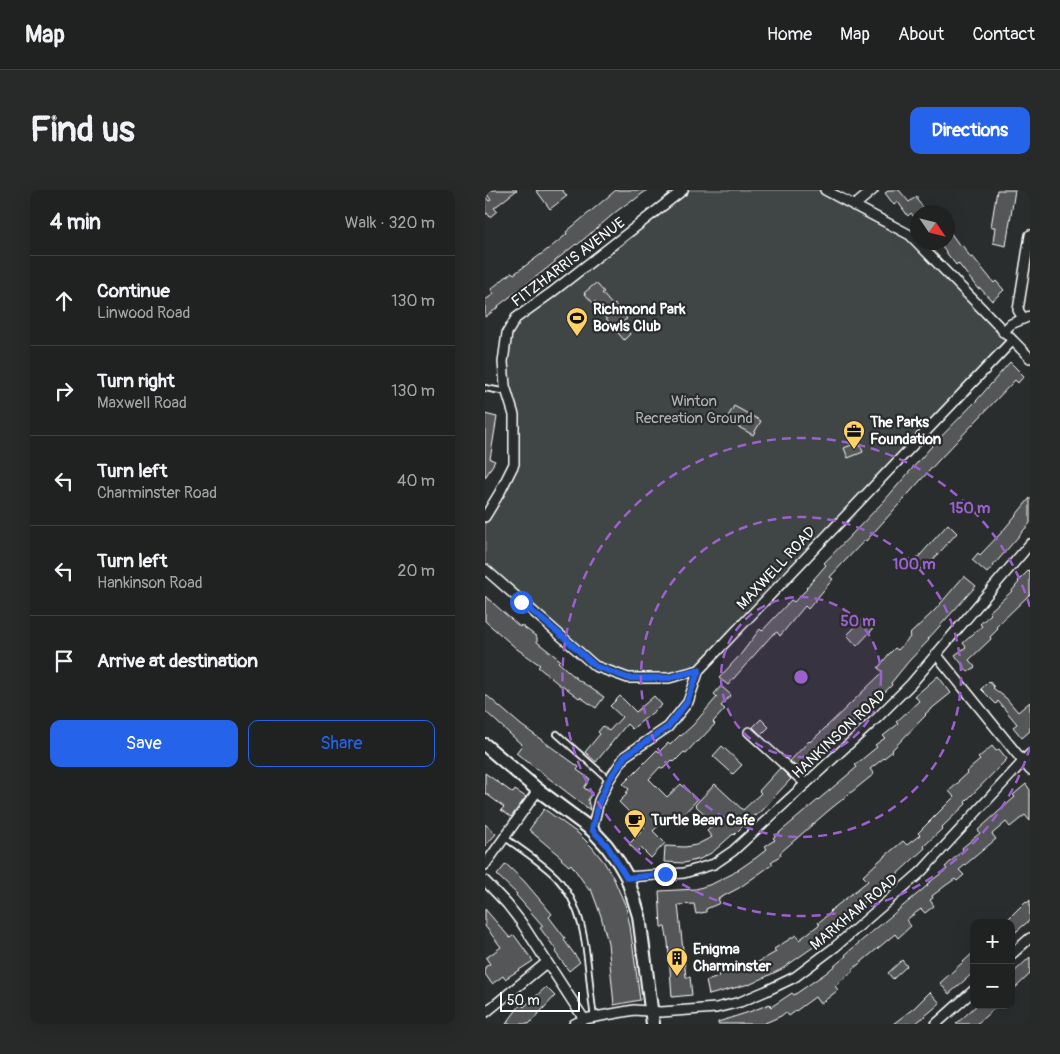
<!DOCTYPE html>
<meta charset="utf-8">
<style>
body{margin:0;font-family:Pangolin,sans-serif;background:#282a2a;color:#f1f3f6}
.controls{position:absolute;right:15px;bottom:15px;display:grid;overflow:hidden;border-radius:10px;box-shadow:0 5px 20px #0002}
.controls button{width:45px;height:45px;display:grid;place-items:center;padding:0;border:0;border-bottom:1px solid #3d3f40;background:#202222;color:#f1f3f6;font:25px sans-serif}
.compass{position:absolute;left:425px;top:15px;width:45px;height:45px;border-radius:50%;background:#202222;box-shadow:0 5px 20px #0002;rotate:125deg}
.scale{position:absolute;left:15px;bottom:12px;width:80px;box-sizing:border-box;padding-left:5px;border:2px solid #fff;border-top:0;font-size:14px;line-height:18px;white-space:nowrap;color:#fff;-webkit-text-stroke:4px #2a2d2e;paint-order:stroke}
.stop{position:absolute;width:15px;height:15px;margin:-11px;border:4px solid #2563eb;border-radius:50%;background:#fff}
.stop.end{background:#2563eb;border-color:#fff;box-shadow:0 1px 5px #0008}
.list{margin:0;padding:0;list-style:none}
h2{display:flex;justify-content:space-between;align-items:center;height:65px;margin:0;padding:0 20px;font-size:21px}
h2 small{font-size:16px;font-weight:400;color:#a2a4a5}
.list li{display:grid;grid-template-columns:32px 1fr auto;gap:15px;align-items:center;box-sizing:border-box;height:90px;padding:0 20px;border-top:1px solid #3d3f40}
.list b{display:block;font-size:19px;white-space:nowrap}
.list p{margin:0;font-size:16px;white-space:nowrap;color:#a2a4a5}
.list em{font-size:16px;font-style:normal;color:#a2a4a5}
.actions{display:flex;gap:10px;padding:15px 20px}
.actions a{flex:1;padding:11px 0;border:1px solid #2563eb;border-radius:10px;text-align:center;font-size:18px;color:#2563eb}
.actions .main{background:#2563eb;color:#fff}
.icon{flex:none;width:28px;height:28px;fill:none;stroke:currentColor;stroke-width:2;stroke-linecap:round;stroke-linejoin:round}
.map{position:relative;flex:none;width:545px;height:834px;overflow:hidden;border-radius:10px}
header{display:flex;align-items:center;gap:30px;box-sizing:border-box;height:70px;padding:0 25px;background:#202222;border-bottom:1px solid #3d3f40}
header strong{font-size:24px}
nav{display:flex;gap:28px;margin-inline-start:auto;font-size:18px}
.intro{display:flex;align-items:center;justify-content:space-between;box-sizing:border-box;height:120px;padding:0 30px}
h1{margin:0;font-size:35px}
.button{padding:12px 22px;border-radius:10px;background:#2563eb;color:#fff;font-size:18px;font-weight:700}
main{display:flex;gap:30px;padding:0 30px}
aside{flex:1;background:#202222;border-radius:10px;box-shadow:0 5px 20px #0002}
.map>svg:first-child{display:block}
.green{fill:#414445;stroke:#a0a2a2}
.building{fill:#555758;stroke:#fff}
.lines{fill:none;stroke-linecap:round;stroke-linejoin:round}
.lane-casing{stroke:#fff;stroke-width:8}
.street-casing{stroke:#fff;stroke-width:12}
.secondary-casing{stroke:#fff;stroke-width:16}
.lane{stroke:#2a2d2e;stroke-width:4.5}
.street{stroke:#2a2d2e;stroke-width:9}
.secondary{stroke:#2a2d2e;stroke-width:12}
.route{stroke:#2563eb;stroke-width:6}
.ring{fill:none;stroke:#9c61cf;stroke-width:2.5;stroke-dasharray:9 6}
.labels{text-anchor:middle;stroke-width:4.5;stroke-linejoin:round;paint-order:stroke}
.street-label{font-size:15px;fill:#fff;stroke:#2a2d2e}
.poi-label{font-size:15px;font-weight:bold;fill:#fff;stroke:#2a2d2e;text-anchor:start}
.park-label{font-size:15px;fill:#b3b4b5;stroke:#2a2d2e}
.centre{fill:#9c61cf;stroke:#2a2d2e;stroke-width:2.5}
.ring-label{font-size:15px;text-anchor:middle;font-weight:bold;fill:#9c61cf;stroke:#2a2d2e;stroke-width:4.5;stroke-linejoin:round;paint-order:stroke}
</style>
<header>
<strong>Map</strong>
<nav><a>Home</a><a>Map</a><a>About</a><a>Contact</a></nav>
</header>
<div class="intro"><h1>Find us</h1><a class="button">Directions</a></div>
<main>
<aside>
<h2>4 min<small>Walk · 320 m</small></h2>
<ul class="list">
<li><svg class="icon" aria-label="ahead" viewBox="0 0 24 24"><path d="M12 20V5M6 11l6-6 6 6"/></svg><div><b>Continue</b><p>Linwood Road</p></div><em>130 m</em></li>
<li><svg class="icon" aria-label="right" viewBox="0 0 24 24"><path d="M7 20v-9h11M14 6l5 5-5 5"/></svg><div><b>Turn right</b><p>Maxwell Road</p></div><em>130 m</em></li>
<li><svg class="icon" aria-label="left" viewBox="0 0 24 24"><path d="M17 20v-9H6M10 6l-5 5 5 5"/></svg><div><b>Turn left</b><p>Charminster Road</p></div><em>40 m</em></li>
<li><svg class="icon" aria-label="left" viewBox="0 0 24 24"><path d="M17 20v-9H6M10 6l-5 5 5 5"/></svg><div><b>Turn left</b><p>Hankinson Road</p></div><em>20 m</em></li>
<li><svg class="icon" aria-label="arrive" viewBox="0 0 24 24"><path d="M6 21V4h12l-3 4 3 4H6"/></svg><div><b>Arrive at destination</b></div></li>
</ul>
<div class="actions"><a class="main">Save</a><a>Share</a></div>
</aside>
<div class="map">
<svg width="545" height="834" viewBox="0 0 545 834">
<rect width="100%" height="100%" fill="#2a2d2e"/>
<filter id="ink" filterUnits="userSpaceOnUse"><feTurbulence type="fractalNoise" baseFrequency=".02" numOctaves="2"/><feDisplacementMap in="SourceGraphic" scale="10" xChannelSelector="R" yChannelSelector="G"/><feConvolveMatrix kernelMatrix="1 2 1 2 8 2 1 2 1" color-interpolation-filters="sRGB"/></filter>
<g filter="url(#ink)">
<path class="green" d="M198,0H340L425,45L527,151L210,484L143,488L110,476L0,379V326L29,274V225L18,172L31,128Z"/>
<path class="building" d="M6,0H32L9,18L12,21L5,27L2,23L0,25V6L4,11L6,10L1,3Z
M51,0H77L82,6L65,19Z
M131,0H162L148,11L147,10L132,21L92,55L91,54L70,71V72L56,83L13,116L14,117L0,127V110L9,104L6,99L27,82L29,84L66,57L82,44L81,42Z
M405,0H414L424,12L432,6V10L442,22H432V31L426,23L423,26L413,12L409,15L400,3Z
M512,0H530L521,56L508,53L510,37H506Z
M462,38L475,56L477,55L486,68L488,67L509,93L511,91L519,100L507,111L495,98L493,99L473,73L471,75L453,52H462Z
M111,93L119,102L117,103L128,116L130,114L142,129L136,133L145,144L139,150L119,126L121,124L110,111L108,113L99,103Z
M525,172L539,186L533,193L530,190L453,271L381,351L380,350L359,372L345,387L348,389L323,419L320,416L295,446L292,442L287,445L243,495L234,488L256,464L275,439L277,441L306,410L309,412L322,399L321,398L341,375L339,373L399,311L445,258L492,210Z
M249,216L276,231L268,245L241,230Z
M0,224L12,227L5,269L10,271L0,288Z
M374,252L378,262L363,268L359,258Z
M545,308V333L502,383L487,370L493,363L495,365L516,343Z
M463,334L472,343L438,381L429,372Z
M545,379V404L511,437L513,439L505,447L506,449L484,470L490,477L483,482L470,465L481,457L478,453L497,436L495,434L506,424L504,422L526,402L534,392L533,391Z
M479,386L491,396L443,449L444,450L424,471L406,493L407,495L349,551L340,559L339,558L317,580H315L305,571L324,551L325,552L335,543L398,482L393,478L404,464L410,458L413,460L425,447L424,445L450,420Z
M0,406L35,437L36,435L52,447V452L75,470L73,472L92,489L119,507L111,518L95,507L94,508L77,495L76,496L53,477L55,475L32,459L0,431Z
M378,429L388,439L372,456L362,445Z
M453,486L466,503L440,524L441,525L407,560L408,561L385,579L389,584L343,621L295,663L296,665L286,672L288,674L254,698L233,709L235,713L221,719V722L211,724L209,714L193,715L201,787H205L207,805L187,807L183,752L180,737H176L174,701L211,699L227,694L247,684L272,667L282,659L280,656L290,650L288,648L372,577L370,575L392,557L390,555L400,548L398,546L413,534L411,532L434,511L430,506Z
M504,491L509,497L508,498L521,508L533,522L545,512V541L537,548L528,537L532,534L513,511L511,514L496,499Z
M236,496L246,505L236,516L240,519L228,532L230,534L213,552L212,551L201,563L199,562L189,572L187,570L178,579L175,577L164,589L182,607L196,594L212,610L190,633L183,627L168,641L180,653L166,668L156,658L152,662L144,654L160,638L134,612L142,604L141,603L144,599L138,594L172,560L174,562L183,553L185,555L195,545L196,546L208,535L232,507L229,504Z
M0,504L36,535L94,577L92,580L105,589L99,598L107,603L103,610L105,620L31,563L37,555L0,521Z
M135,506L151,522L169,506L177,515L147,539L142,534L111,572L100,562L115,544L113,542L118,536L124,541L137,527L125,516Z
M276,529L284,537L276,545L268,537Z
M237,556L257,575L248,584L228,566Z
M507,556L511,561L514,559L522,569L480,612L481,614L456,638L457,639L439,656L440,658L396,699L375,715L376,717L353,737L338,747L340,749L297,779L264,795V794L224,805L221,791L234,787L232,782L264,772L266,776L291,762L289,759L311,745L314,750L335,734L333,733L346,722L345,721L383,691L378,686L394,671L418,651L422,655L435,645L433,643L469,607L464,601L474,592L473,591L482,583L481,582L495,570L493,568Z
M295,578L306,589L271,626L269,625L249,645L248,644L228,662L215,669L199,673L179,672L180,656L200,657L211,655L227,647L222,641L230,634L210,615L230,594L258,620L276,603L274,601Z
M0,583L28,603L30,600L41,607L26,627L16,620L19,617L0,603Z
M541,594L545,600V631L540,625L525,637L521,632L507,644L511,649L474,680L479,685L472,691L470,689L460,696L447,706L448,708L445,710L449,716L440,723L436,719L421,730L426,736L413,748L410,744L368,779L369,780L350,796L353,800L343,808L335,814L330,807L304,826L301,822L296,826L278,834H233V832L264,822L285,814L286,817L307,803L309,805L341,783L361,766L360,765L369,757L443,695L442,694L462,679L460,677L478,660L477,658L495,643L493,640L530,607L528,605Z
M59,619L94,644L107,657L119,672L129,689L141,717L145,736L155,810L129,815L123,753L116,726L106,699L104,700L86,674L84,676L76,669L77,668L44,640Z
M0,634L11,644L0,656Z
M21,674L39,691L67,724L64,727L80,748L79,750L95,772L84,781L70,762L72,761L55,738L58,736L31,705L32,704L12,685Z
M545,710V730L526,746V733H519L541,711L542,713Z
M0,719L25,748L29,745L48,771L20,789L18,786L7,794L0,784V777L5,774L1,768L16,757L0,736Z
M489,762V782L464,804L455,793Z
M545,767V784L526,802V785Z
M417,770L422,776L408,789L403,783Z
M61,797L70,806L44,834H21L36,814L39,817Z
M445,802L455,813L446,821L430,834H408L429,818Z
M492,815H513L492,834H471Z"/>
<g class="lines">
<g class="lane-casing">
<path id="lane" d="M0,198L22,202
M72,544L124,590
M19,647C37,660 56,672 71,687C106,724 101,780 109,827"/>
</g>
<g class="street-casing">
<path id="street" d="M340,0L425,45L545,168
M369,16L388,0
M538,128L533,120L545,45
M518,142L526,134L545,126
M0,327L15,302L29,274V225L20,196L18,172L22,143L31,128L66,103L198,0
M0,379L110,476L143,488H184L214,480
M451,464L545,580
M264,542L321,594
M107,640L114,611L124,590L140,566L183,537L203,512L214,480L527,151
M0,675L53,600
M142,687L199,683L229,674L248,661L392,528L426,494L545,354
M0,691L22,714L36,732L99,829
M526,765L545,748
M0,823L61,773
M89,834L99,829L149,820L176,822L231,818L255,812L281,801L310,787L350,757L436,682L545,564
M451,834L489,800"/>
</g>
<g class="secondary-casing">
<path id="secondary" d="M0,555L53,600L107,640L121,655L134,673L142,687L154,726L168,834"/>
</g>
<use href="#lane" class="lane"/>
<use href="#street" class="street"/>
<use href="#secondary" class="secondary"/>
</g>
</g>
<g class="lines" filter="url(#ink)">
<path class="route" d="M36,412L82,450L110,476L143,488H184L214,480L202,512L183,537L140,566L124,590L114,612L107,640L121,654L142,688L180,684"/>
</g>
<circle cx="316" cy="487" r="80" fill="#9c61cf" fill-opacity=".12"/>
<g class="ring">
<circle cx="316" cy="487" r="80"/>
<circle cx="316" cy="487" r="160"/>
<path d="M545 557A239 239 0 1 1 545 417"/>
</g>
<defs>
<g id="stadium-pin" transform="scale(1.125)"><path d="M0 17L-7.5 6A9.5 9.5 0 1 1 7.5 6Z" fill="#ffd166" stroke="#2a2d2e"/><path d="M0-5a6.5 5 0 1 0 0 10a6.5 5 0 1 0 0-10ZM-3.5-1.8h7v3.6h-7Z" fill="#111"/></g>
<g id="office-pin" transform="scale(1.125)"><path d="M0 17L-7.5 6A9.5 9.5 0 1 1 7.5 6Z" fill="#ffd166" stroke="#2a2d2e"/><path d="M-6-3h4V-5.5h4V-3h4V5H-6ZM-1-4.5V-3h2v-1.5ZM-6 0V1H6V0Z" fill="#111"/></g>
<g id="cafe-pin" transform="scale(1.125)"><path d="M0 17L-7.5 6A9.5 9.5 0 1 1 7.5 6Z" fill="#ffd166" stroke="#2a2d2e"/><path d="M-5.5-4.5H6V0H3Q3 3.5 0 3.5H-2.5Q-5.5 3.5-5.5 0ZM3-3.2v2h1.7v-2ZM-6 4.5H4V6H-6Z" fill="#111"/></g>
<g id="building-pin" transform="scale(1.125)"><path d="M0 17L-7.5 6A9.5 9.5 0 1 1 7.5 6Z" fill="#ffd166" stroke="#2a2d2e"/><path d="M-4-6H4V6H1V3H-1V6H-4ZM-2.5-4.3h1.7v1.8h-1.7ZM.8-4.3h1.7v1.8H.8ZM-2.5-1h1.7V.8h-1.7ZM.8-1h1.7V.8H.8Z" fill="#111"/></g>
</defs>
<g fill-rule="evenodd">
<use href="#stadium-pin" x="92" y="128"/>
<use href="#office-pin" x="369" y="241"/>
<use href="#cafe-pin" x="150" y="630"/>
<use href="#building-pin" x="192" y="768"/>
</g>
<g class="labels">
<g class="street-label">
<text transform="translate(83 72) rotate(-37)" y="5">FITZHARRIS AVENUE</text>
<text transform="translate(291 378) rotate(-47)" y="5">MAXWELL ROAD</text>
<text transform="translate(354 544) rotate(-43)" y="5">HANKINSON ROAD</text>
<text transform="translate(369 722) rotate(-40)" y="5">MARKHAM ROAD</text>
</g>
<g class="poi-label">
<text x="108" y="124">Richmond Park<tspan x="108" dy="17">Bowls Club</tspan></text>
<text x="385" y="237">The Parks<tspan x="385" dy="17">Foundation</tspan></text>
<text x="166" y="635">Turtle Bean Cafe</text>
<text x="208" y="764">Enigma<tspan x="208" dy="17">Charminster</tspan></text>
</g>
<g class="park-label">
<text x="209" y="216">Winton<tspan x="209" dy="17">Recreation Ground</tspan></text>
</g>
</g>
<circle cx="316" cy="487" r="8" class="centre"/>
<g class="ring-label">
<text x="485" y="323">150 m</text>
<text x="429" y="379">100 m</text>
<text x="373" y="436">50 m</text>
</g>
</svg>
<div class="controls">
<button>+</button>
<button>−</button>
</div>
<svg class="compass" viewBox="-18 -18 36 36"><path d="M0-13l5 13h-10z" fill="#e53935"/><path d="M0 13l5-13h-10z" fill="#a2a4a5"/></svg>
<div class="scale">50 m</div>
<div class="stop" style="left:36px;top:412px"></div>
<div class="stop end" style="left:180px;top:684px"></div>
</div>
</main>
